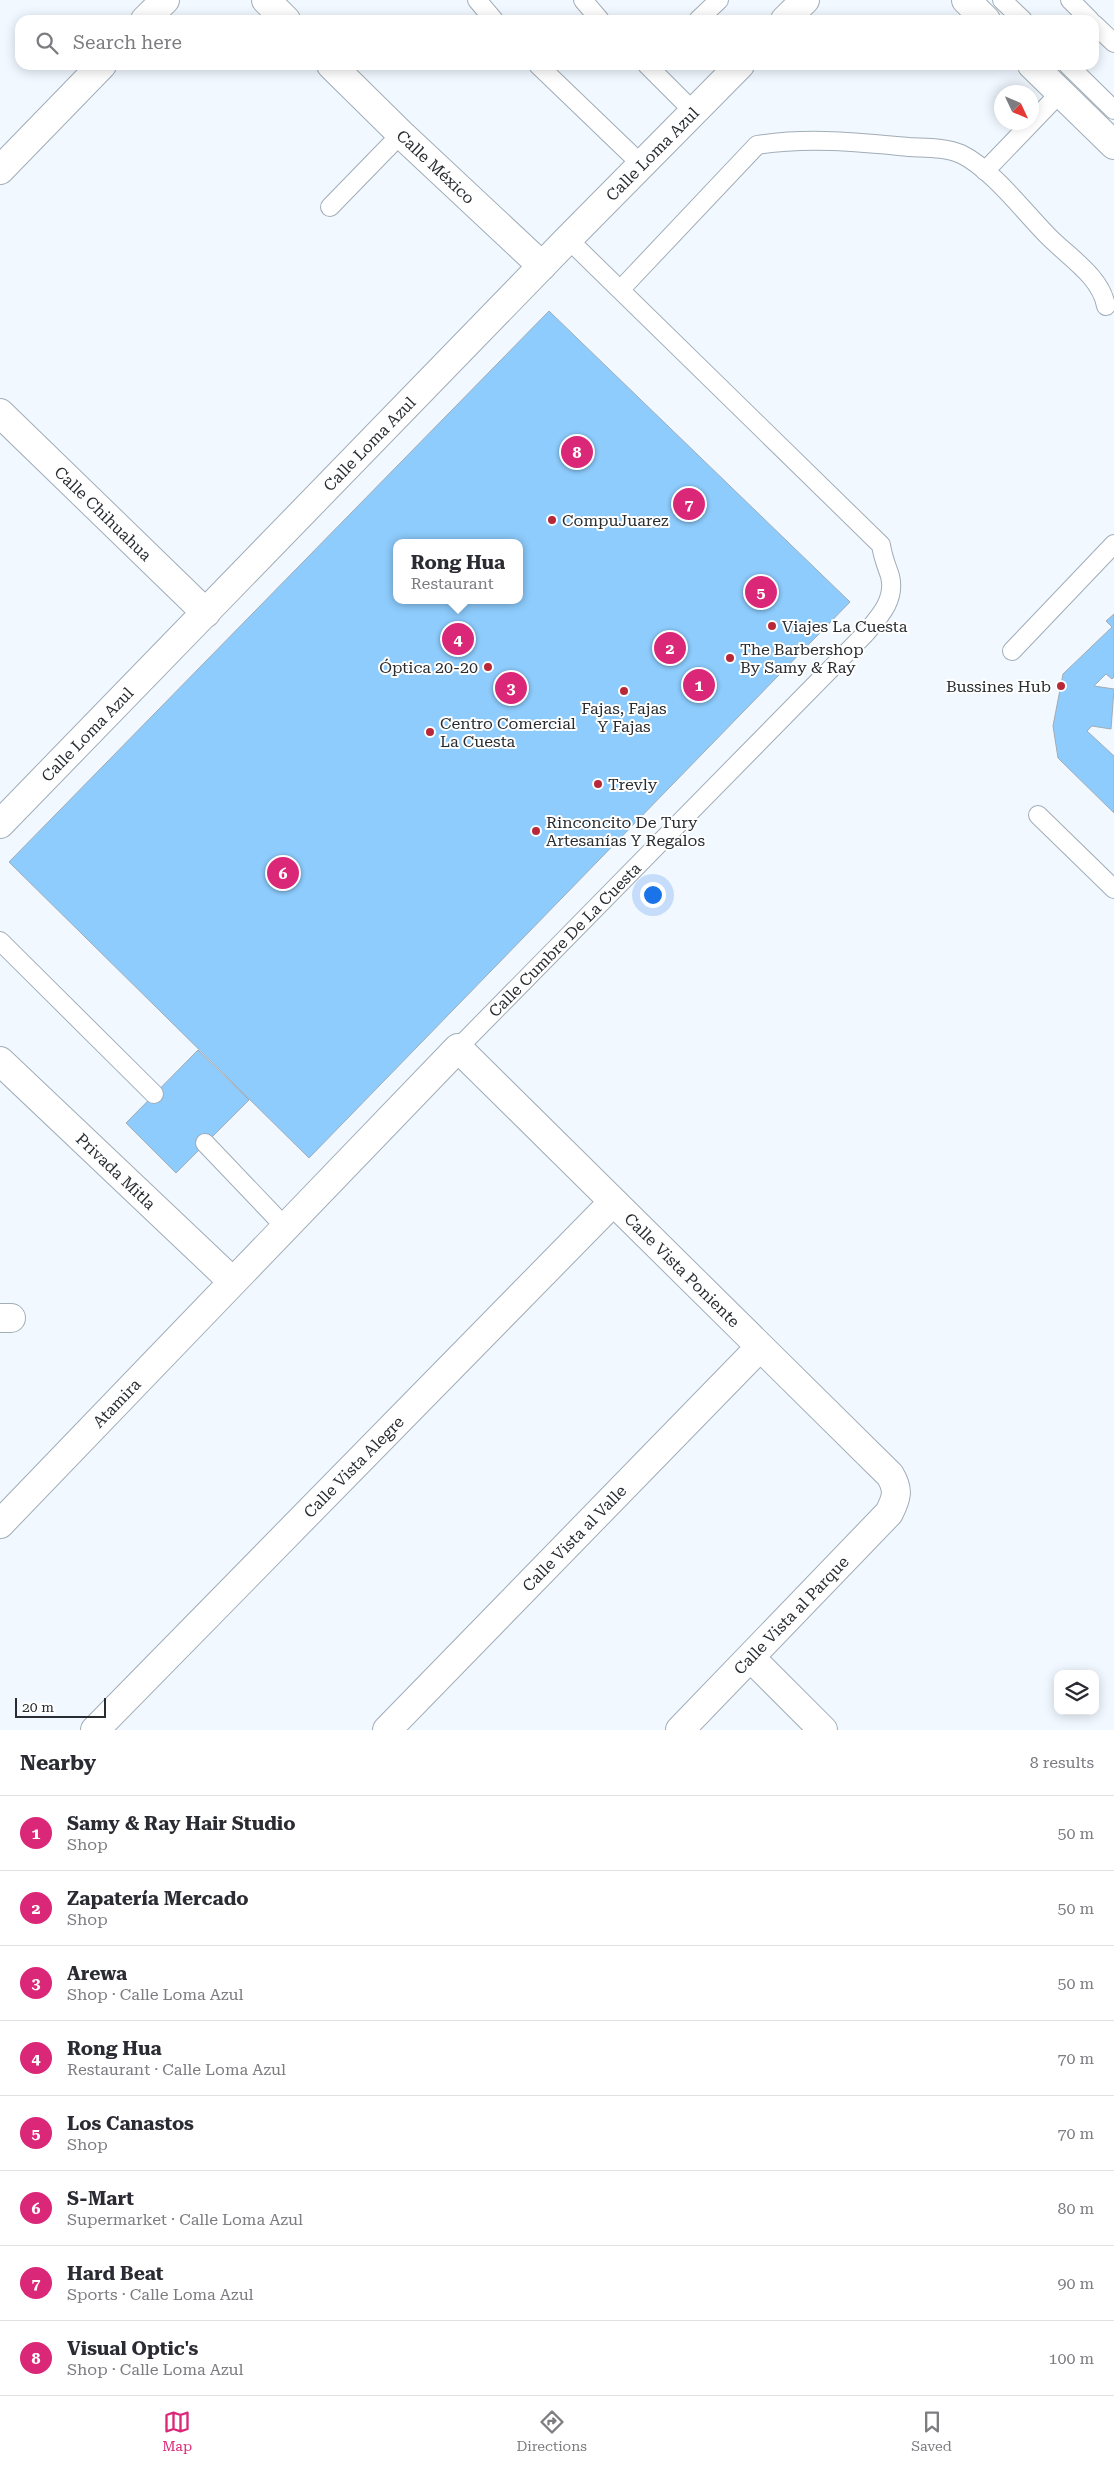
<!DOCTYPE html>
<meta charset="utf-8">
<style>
body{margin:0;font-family:"Roboto Serif",serif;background:#f7f7f7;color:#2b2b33}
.controls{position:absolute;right:15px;bottom:15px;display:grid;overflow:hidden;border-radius:10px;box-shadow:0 2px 12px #0003}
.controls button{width:45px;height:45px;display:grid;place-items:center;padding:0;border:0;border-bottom:1px solid #e1e1e2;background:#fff;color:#2b2b33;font:25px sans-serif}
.compass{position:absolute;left:994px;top:85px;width:45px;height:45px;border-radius:50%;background:#fff;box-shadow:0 2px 12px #0003;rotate:134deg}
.scale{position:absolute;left:15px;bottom:12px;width:91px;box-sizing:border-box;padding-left:5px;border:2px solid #292d31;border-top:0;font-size:14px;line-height:18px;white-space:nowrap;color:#292d31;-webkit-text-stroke:4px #fff;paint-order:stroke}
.you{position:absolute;left:652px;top:894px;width:18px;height:18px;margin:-12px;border:4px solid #fff;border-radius:50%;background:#1a73e8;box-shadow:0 0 0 8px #1a73e833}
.badge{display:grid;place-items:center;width:32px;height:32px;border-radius:50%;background:#db2777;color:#fff;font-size:16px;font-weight:700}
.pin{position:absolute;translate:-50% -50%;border:2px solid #fff;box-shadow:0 1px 5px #0006}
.popup{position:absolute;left:393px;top:539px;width:130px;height:65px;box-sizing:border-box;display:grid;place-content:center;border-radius:10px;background:#fff;filter:drop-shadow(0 1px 4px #0005);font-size:16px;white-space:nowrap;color:#7c7c81}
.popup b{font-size:19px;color:#2b2b33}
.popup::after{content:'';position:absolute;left:50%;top:100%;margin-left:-10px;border:10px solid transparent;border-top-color:#fff}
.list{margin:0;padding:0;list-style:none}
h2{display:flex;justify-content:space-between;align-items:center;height:65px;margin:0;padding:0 20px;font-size:21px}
h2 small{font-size:16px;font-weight:400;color:#7c7c81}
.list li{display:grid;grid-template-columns:32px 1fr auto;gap:15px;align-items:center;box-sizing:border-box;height:75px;padding:0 20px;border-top:1px solid #e1e1e2}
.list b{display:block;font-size:19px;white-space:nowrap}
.list p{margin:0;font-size:16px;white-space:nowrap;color:#7c7c81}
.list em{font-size:16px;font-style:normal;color:#7c7c81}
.icon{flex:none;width:28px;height:28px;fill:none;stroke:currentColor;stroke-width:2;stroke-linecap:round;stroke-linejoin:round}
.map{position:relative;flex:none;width:1114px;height:1730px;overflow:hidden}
.search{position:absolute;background:#fff;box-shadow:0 2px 12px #0003;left:15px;right:15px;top:15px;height:55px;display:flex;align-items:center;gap:12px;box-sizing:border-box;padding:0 18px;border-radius:15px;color:#7c7c81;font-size:19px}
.sheet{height:665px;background:#fff}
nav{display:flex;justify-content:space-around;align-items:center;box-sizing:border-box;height:70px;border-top:1px solid #e1e1e2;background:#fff;font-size:14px;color:#7c7c81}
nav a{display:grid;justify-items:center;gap:2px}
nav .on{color:#db2777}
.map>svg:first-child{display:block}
.building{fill:#8dccfd;stroke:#a0acb6;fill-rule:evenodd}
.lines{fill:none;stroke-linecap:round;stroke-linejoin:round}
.service-casing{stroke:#a1adb7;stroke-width:20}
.minor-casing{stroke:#a1adb7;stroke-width:30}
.primary-casing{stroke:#a1adb7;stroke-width:30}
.service{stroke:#fff;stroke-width:18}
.minor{stroke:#fff;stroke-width:28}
.primary{stroke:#fff;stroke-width:28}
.poi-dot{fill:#b92838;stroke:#fff;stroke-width:2}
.labels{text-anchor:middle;stroke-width:4;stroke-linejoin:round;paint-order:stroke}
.street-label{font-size:16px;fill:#292d31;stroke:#fff}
.poi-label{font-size:16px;fill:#292d31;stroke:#fff;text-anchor:start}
</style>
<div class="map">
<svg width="1114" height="1730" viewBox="0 0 1114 1730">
<rect width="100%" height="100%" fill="#f1f8ff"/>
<path class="building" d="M549,311L850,602L309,1158L9,862ZM397,543H519V600H397Z
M1114,614V677L1112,679L1106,674L1094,686L1114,689L1111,729L1092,726L1087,731L1114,756V813L1058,758L1053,726L1063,674L1112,627L1106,621Z
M198,1050L249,1100L176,1173L126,1123Z"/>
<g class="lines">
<g class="service-casing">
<g id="service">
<path d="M477,0L494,20"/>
<path d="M583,0L600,20"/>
<path d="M1002,0L1023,20"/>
<path d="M1070,0L1090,20"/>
<path d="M698,20L719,0"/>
<path d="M1094,24L1114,43"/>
<path d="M538,65L642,165"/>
<path d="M647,65L694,112"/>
<path d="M1068,65L1114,110"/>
<path d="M985,171L1060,93"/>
<path d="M330,207L401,134"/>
<path d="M621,289L757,145C807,137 858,142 909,147C925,148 945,147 961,154C992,169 1025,213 1049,237C1070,258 1101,277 1106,306"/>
<path d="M1012,651L1114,544"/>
<path d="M1038,815L1114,889"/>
<path d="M0,941L154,1094"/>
<path id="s1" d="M458,1048L865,634C879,617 896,600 890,576C886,564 883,558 881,545L568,239"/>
<path d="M205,1143L286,1228"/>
</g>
</g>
<g class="minor-casing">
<g id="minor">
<path d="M266,0L286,20"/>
<path d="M145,20L165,0"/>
<path d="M785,20L805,0"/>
<path id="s2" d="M331,65L401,134L542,266"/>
<path d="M0,170L102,65"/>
<path id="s3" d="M0,413L206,613"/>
<path id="s4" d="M0,824L568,239L740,65"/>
<path id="s5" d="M0,1061L232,1281"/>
<path d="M0,1318H11"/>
<path id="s6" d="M0,1524L458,1048L890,1475C899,1490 897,1497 889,1513L680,1730"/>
<path d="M751,1658L823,1730"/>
<path id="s7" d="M95,1730L612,1203"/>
<path id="s8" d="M387,1730L760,1347"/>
</g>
</g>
<g class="primary-casing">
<path id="primary" d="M966,0L986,20
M1032,65L1114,145"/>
</g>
<use href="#service" class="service"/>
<use href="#minor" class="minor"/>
<use href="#primary" class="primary"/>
</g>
<g class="poi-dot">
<circle cx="552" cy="520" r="5"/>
<circle cx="772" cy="626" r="5"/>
<circle cx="730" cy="658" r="5"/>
<circle cx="488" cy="667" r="5"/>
<circle cx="1061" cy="686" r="5"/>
<circle cx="624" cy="691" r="5"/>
<circle cx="430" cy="732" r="5"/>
<circle cx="598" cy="784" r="5"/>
<circle cx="536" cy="831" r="5"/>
</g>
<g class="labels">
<g class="street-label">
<text dy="6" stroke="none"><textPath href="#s4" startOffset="935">Calle Loma Azul</textPath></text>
<text dy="6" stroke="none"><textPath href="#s2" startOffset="146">Calle México</textPath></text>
<text dy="6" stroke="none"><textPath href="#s4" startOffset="530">Calle Loma Azul</textPath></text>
<text dy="6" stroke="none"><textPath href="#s3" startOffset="144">Calle Chihuahua</textPath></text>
<text dy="6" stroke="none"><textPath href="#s4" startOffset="125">Calle Loma Azul</textPath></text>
<text dy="6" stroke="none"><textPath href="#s1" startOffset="152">Calle Cumbre De La Cuesta</textPath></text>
<text dy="6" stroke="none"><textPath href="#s5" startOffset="160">Privada Mitla</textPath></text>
<text dy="6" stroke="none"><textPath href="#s6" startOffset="976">Calle Vista Poniente</textPath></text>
<text dy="6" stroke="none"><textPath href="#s6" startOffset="168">Atamira</textPath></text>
<text dy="6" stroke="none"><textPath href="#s7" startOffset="369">Calle Vista Alegre</textPath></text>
<text dy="6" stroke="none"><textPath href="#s8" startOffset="268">Calle Vista al Valle</textPath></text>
<text transform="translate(791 1615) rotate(-46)" y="6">Calle Vista al Parque</text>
</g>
<g class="poi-label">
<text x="562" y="526">CompuJuarez</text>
<text x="782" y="632">Viajes La Cuesta</text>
<text x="740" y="655">The Barbershop<tspan x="740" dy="18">By Samy &amp; Ray</tspan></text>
<text x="478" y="673" text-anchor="end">Óptica 20-20</text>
<text x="1051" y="692" text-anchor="end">Bussines Hub</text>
<text x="624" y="714" text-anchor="middle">Fajas, Fajas<tspan x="624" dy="18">Y Fajas</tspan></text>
<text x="440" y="729">Centro Comercial<tspan x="440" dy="18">La Cuesta</tspan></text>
<text x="608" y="790">Trevly</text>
<text x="546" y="828">Rinconcito De Tury<tspan x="546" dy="18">Artesanías Y Regalos</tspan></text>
</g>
</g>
</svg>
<div class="controls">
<button><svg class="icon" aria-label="layers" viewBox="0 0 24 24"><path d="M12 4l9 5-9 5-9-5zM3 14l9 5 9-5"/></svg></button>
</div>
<svg class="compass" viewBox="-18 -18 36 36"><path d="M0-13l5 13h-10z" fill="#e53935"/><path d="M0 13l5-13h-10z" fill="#7c7c81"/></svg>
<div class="scale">20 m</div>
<div class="you"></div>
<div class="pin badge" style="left:699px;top:685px">1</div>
<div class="pin badge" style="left:670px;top:648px">2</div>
<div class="pin badge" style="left:511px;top:688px">3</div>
<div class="pin badge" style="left:458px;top:639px">4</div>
<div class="popup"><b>Rong Hua</b>Restaurant</div>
<div class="pin badge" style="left:761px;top:592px">5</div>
<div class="pin badge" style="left:283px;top:873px">6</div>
<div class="pin badge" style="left:689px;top:504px">7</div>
<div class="pin badge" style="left:577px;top:452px">8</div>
<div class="search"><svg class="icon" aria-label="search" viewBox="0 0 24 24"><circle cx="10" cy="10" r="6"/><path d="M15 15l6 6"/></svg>Search here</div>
</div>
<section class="sheet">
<h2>Nearby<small>8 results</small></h2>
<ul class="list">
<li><span class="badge">1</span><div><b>Samy &amp; Ray Hair Studio</b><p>Shop</p></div><em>50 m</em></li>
<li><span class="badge">2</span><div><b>Zapatería Mercado</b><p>Shop</p></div><em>50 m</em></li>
<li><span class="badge">3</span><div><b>Arewa</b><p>Shop · Calle Loma Azul</p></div><em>50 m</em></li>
<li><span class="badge">4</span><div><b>Rong Hua</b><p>Restaurant · Calle Loma Azul</p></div><em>70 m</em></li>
<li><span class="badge">5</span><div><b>Los Canastos</b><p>Shop</p></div><em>70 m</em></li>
<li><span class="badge">6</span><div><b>S-Mart</b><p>Supermarket · Calle Loma Azul</p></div><em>80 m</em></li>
<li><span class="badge">7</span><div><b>Hard Beat</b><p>Sports · Calle Loma Azul</p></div><em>90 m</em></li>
<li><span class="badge">8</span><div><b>Visual Optic's</b><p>Shop · Calle Loma Azul</p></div><em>100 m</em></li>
</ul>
</section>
<nav>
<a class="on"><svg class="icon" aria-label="map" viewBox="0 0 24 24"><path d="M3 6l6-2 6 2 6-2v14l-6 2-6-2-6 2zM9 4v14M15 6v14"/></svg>Map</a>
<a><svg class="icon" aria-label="directions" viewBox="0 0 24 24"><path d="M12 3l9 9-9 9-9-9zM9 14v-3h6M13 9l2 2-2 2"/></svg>Directions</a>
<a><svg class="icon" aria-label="saved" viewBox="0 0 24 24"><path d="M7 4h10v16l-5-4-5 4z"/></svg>Saved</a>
</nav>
